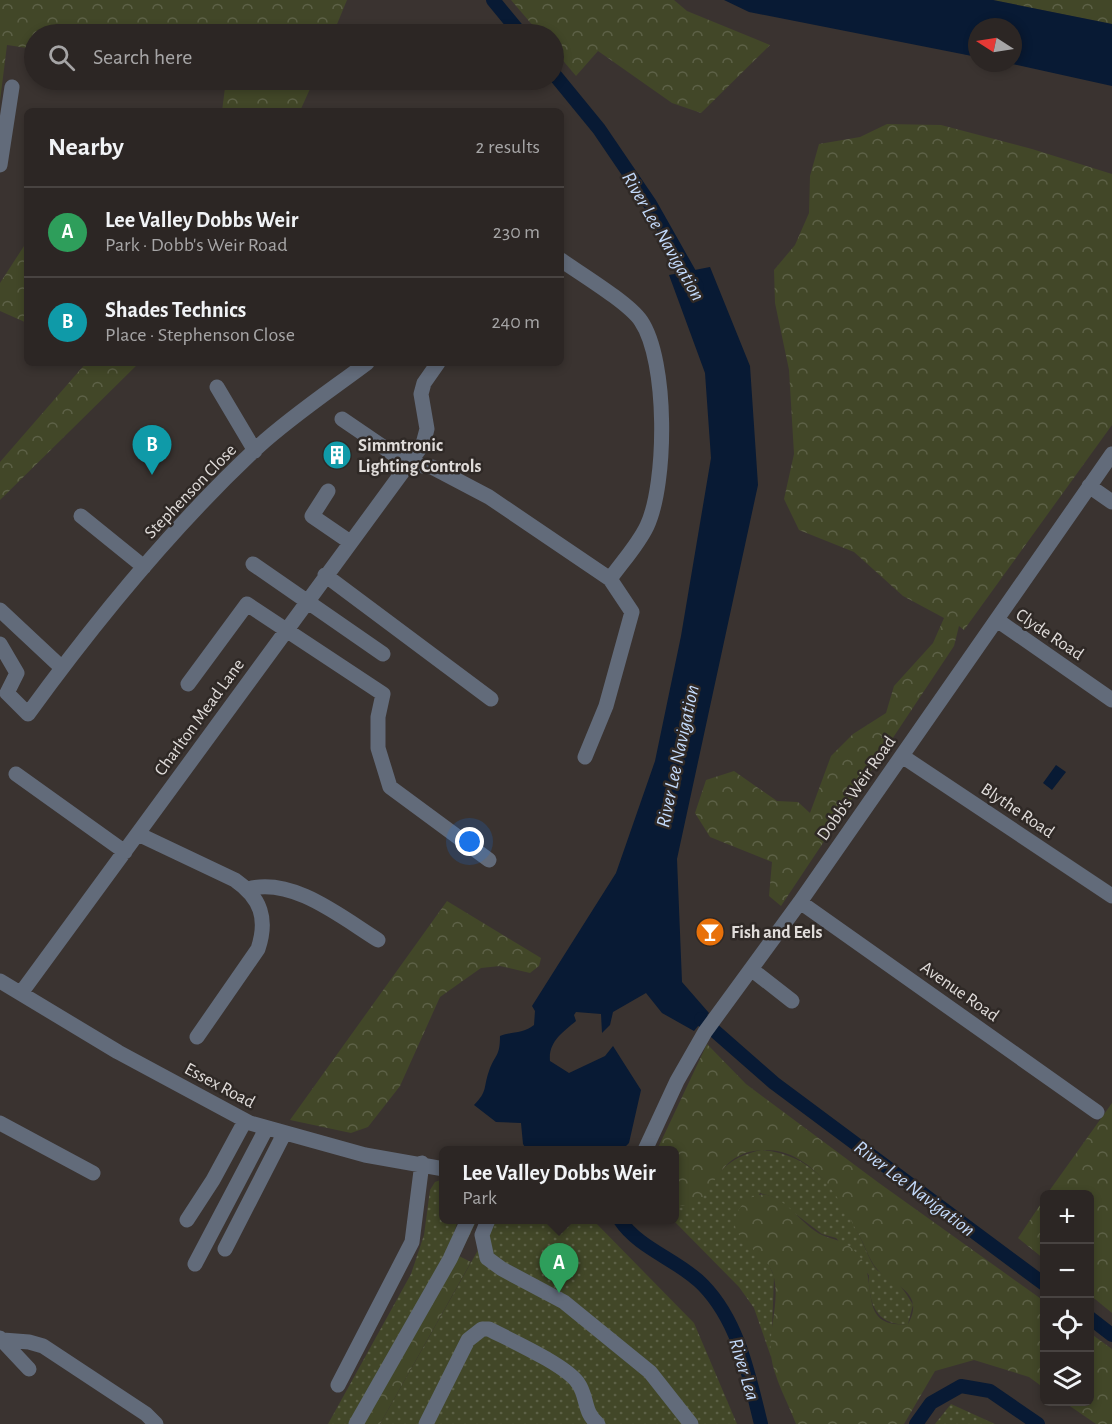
<!DOCTYPE html>
<meta charset="utf-8">
<style>
body{margin:0;font-family:"Alegreya Sans",sans-serif;background:#383231;color:#f1f3f6}
.controls{position:absolute;right:18px;bottom:18px;display:grid;overflow:hidden;border-radius:9px;box-shadow:0 3px 9px #0003}
.controls button{width:54px;height:54px;display:grid;place-items:center;padding:0;border:0;border-bottom:2px solid #484341;background:#2c2624;color:#f1f3f6;font:30px sans-serif}
.compass{position:absolute;left:968px;top:18px;width:54px;height:54px;border-radius:50%;background:#2c2624;box-shadow:0 3px 9px #0003;rotate:282deg}
.you{position:absolute;left:470px;top:842px;width:21px;height:21px;margin:-15px;border:4px solid #fff;border-radius:50%;background:#1a73e8;box-shadow:0 0 0 9px #1a73e833}
.badge{display:grid;place-items:center;width:39px;height:39px;border-radius:50%;background:#f7a149;color:#fff;font-size:20px;font-weight:700}
.pin{position:absolute;translate:-50% -50px;filter:drop-shadow(0 2px 3px #0008)}
.pin::after{content:'';position:absolute;top:32px;width:21px;height:18px;background:inherit;clip-path:polygon(0 0,100% 0,50% 100%)}
.popup{position:absolute;left:439px;top:1146px;width:240px;height:78px;box-sizing:border-box;display:grid;place-content:center;border-radius:9px;background:#2c2624;filter:drop-shadow(0 2px 4px #0005);font-size:20px;white-space:nowrap;color:#a6a5a6}
.popup b{font-size:22px;color:#f1f3f6}
.popup::after{content:'';position:absolute;left:50%;top:100%;margin-left:-12px;border:12px solid transparent;border-top-color:#2c2624}
.list{margin:0;padding:0;list-style:none}
h2{display:flex;justify-content:space-between;align-items:center;height:78px;margin:0;padding:0 24px;font-size:26px}
h2 small{font-size:20px;font-weight:400;color:#a6a5a6}
.list li{display:grid;grid-template-columns:39px 1fr auto;gap:18px;align-items:center;box-sizing:border-box;height:90px;padding:0 24px;border-top:2px solid #484341}
.list b{display:block;font-size:22px;white-space:nowrap}
.list p{margin:0;font-size:20px;white-space:nowrap;color:#a6a5a6}
.list em{font-size:20px;font-style:normal;color:#a6a5a6}
.icon{flex:none;width:33px;height:33px;fill:none;stroke:currentColor;stroke-width:2;stroke-linecap:round;stroke-linejoin:round}
.map{position:relative;flex:none;width:1112px;height:1424px;overflow:hidden}
.search{position:absolute;background:#2c2624;box-shadow:0 3px 9px #0003;left:24px;top:24px;width:540px;height:66px;display:flex;align-items:center;gap:15px;box-sizing:border-box;padding:0 21px;border-radius:33px;color:#a6a5a6;font-size:22px}
.panel{position:absolute;background:#2c2624;box-shadow:0 3px 9px #0003;left:24px;top:108px;width:540px;height:258px;border-radius:9px}
.map>svg:first-child{display:block}
.grass{fill:url(#grass-dots)}
.forest{fill:url(#forest-crowns)}
.water{fill:#081a34}
.lines{fill:none;stroke-linecap:round;stroke-linejoin:round}
.canal{stroke:#081a34;stroke-width:14}
.minor{stroke:#626b7a;stroke-width:15}
.labels{text-anchor:middle;stroke-width:5;stroke-linejoin:round;paint-order:stroke}
.poi-label{font-size:18px;font-weight:bold;fill:#e0dcda;stroke:#2f2926;text-anchor:start}
.street-label{font-size:18px;fill:#e0dcda;stroke:#2f2926}
.water-label{font-size:20px;font-style:italic;fill:#c3dafb;stroke:#2f2926}
</style>
<div class="map">
<svg width="1112" height="1424" viewBox="0 0 1112 1424">
<defs>
<pattern id="grass-dots" width="8" height="8" patternUnits="userSpaceOnUse" patternTransform="scale(1.5)"><rect width="8" height="8" fill="#424728"/><path d="M2 2h.1M6 6h.1" fill="none" stroke="#5d6147" stroke-width="1.8" stroke-linecap="round"/></pattern>
<pattern id="forest-crowns" width="20" height="18" patternUnits="userSpaceOnUse" patternTransform="scale(1.5)"><rect width="20" height="18" fill="#424728"/><path d="M2 6a3 3 0 1 1 6 0M12 15a3 3 0 1 1 6 0" fill="none" stroke="#5d6147"/></pattern>
</defs>
<rect width="100%" height="100%" fill="#3a3330"/>
<path class="grass" d="M761,1150C814,1154 839,1193 860,1237C865,1247 870,1262 877,1270C882,1274 888,1276 893,1280C902,1286 908,1296 913,1305L908,1324C876,1327 868,1302 869,1275L836,1238L822,1234L773,1197L760,1193L739,1234L767,1261L774,1276L771,1357L754,1308L739,1287L673,1220L675,1206L700,1199C719,1171 727,1158 761,1150Z
M443,1179L444,1220H458L450,1246L353,1424H328L411,1274L424,1235L430,1190L435,1182Z
M495,1220H593L694,1323L737,1424H380Z
M951,1404L995,1424H935Z"/>
<path class="forest" d="M0,0H347L333,34H34V49L7,45L0,101Z
M511,0H674L687,11L770,45L701,113L672,103L598,51L576,76L554,50V34H540Z
M993,0H1112V24Z
M226,80H314L300,111H222Z
M887,124L941,125L1032,149L1112,174V425L964,630L959,626L954,646L781,906L769,896L772,862L710,837L695,813L706,780L734,771L777,801L798,802L810,813L831,756L853,734L886,713L894,686L933,643L944,618L903,596L854,552L799,530L784,499L794,454L789,370L775,303L774,270L795,245L809,213L810,176L819,144L860,137Z
M24,246H27V323L0,311V283Z
M86,363H139L0,500V462Z
M447,901L541,958L539,966L530,973L500,966L481,968L440,997L400,1086L368,1127L351,1133L290,1120Z
M707,1044L746,1084L879,1183L1044,1301V1388L1029,1377L974,1360L935,1371L904,1424H796C788,1403 774,1378 771,1356C768,1329 781,1300 773,1274C767,1255 736,1241 735,1225C734,1206 754,1189 771,1196C791,1204 803,1226 822,1235C839,1242 847,1240 860,1257C879,1281 856,1329 908,1324C927,1290 889,1285 876,1268C869,1259 865,1246 859,1235C841,1199 810,1147 762,1150C715,1153 715,1196 693,1204C687,1206 680,1206 675,1206L674,1150H657Z
M1112,1103V1313L1090,1295V1194H1047Z
M1044,1199V1259L1018,1238Z
M471,1220H477L459,1256L471,1262L380,1424H361Z
M1090,1333L1112,1349V1424H1096L1064,1402H1090Z"/>
<path class="water" d="M724,0H993L1112,24V86L1008,63H1013V27H977V57L749,12Z
M710,267L750,366L758,485L677,859L682,982L709,1013L694,1031L662,1013L646,993L613,1012L610,1025L602,1033L601,1014L576,1012L574,1015L576,1021C563,1032 548,1042 550,1061L569,1073L605,1056L613,1046L641,1090L629,1143L622,1150H527L523,1144L521,1123L496,1122L474,1105C488,1091 483,1088 489,1071C495,1054 500,1057 500,1036C513,1031 523,1034 534,1025L535,1011L532,1006L616,873L655,761L681,636L711,458L705,373L669,275Z
M1056,765L1066,772L1052,790L1043,783Z"/>
<g class="lines">
<path class="canal" d="M493,0L521,34
M554,74L599,129L650,204L697,287
M701,1019L774,1083L1044,1284
M620,1220C639,1249 679,1260 703,1285C739,1322 749,1376 761,1424
M1090,1318L1112,1335
M916,1424L931,1403L961,1386L990,1391L1038,1424"/>
<path class="minor" d="M0,165L12,87
M561,260C581,274 629,303 641,321C668,361 667,483 647,526C638,545 622,562 610,579
M217,387L255,451
M342,419L408,464L432,467L489,497L610,579L632,612L606,706L585,757
M1089,486L1112,502
M328,491L312,516L350,542
M81,516L144,567
M253,564L383,654
M325,575L491,699
M0,610L62,668
M997,620L1112,700
M0,644L17,673L7,693L28,714C97,619 173,526 259,446C292,416 331,390 367,363
M188,684L247,604L383,694L378,717V748L390,787L489,860
M902,756L1112,896
M16,774L125,852
M138,834L235,880C261,898 268,919 258,949L197,1037
M248,889C293,877 341,917 378,940
M800,902L1097,1112
M751,969L792,1001
M0,981L118,1052L250,1123L365,1155L444,1169
M21,993L423,444L427,429L421,394L424,383L438,363
M0,1123L93,1173
M645,1150L677,1081L705,1032L800,902L1112,454
M187,1220L213,1180L245,1121
M488,1220L482,1235L487,1258L502,1269L564,1302L650,1372L691,1424
M225,1249L284,1134
M195,1264L266,1129
M0,1338L29,1369
M3,1340L29,1342L43,1346L146,1414L156,1424
M338,1385L412,1242L422,1163
M356,1424L450,1259L468,1220
M426,1424L468,1340L482,1329H489C510,1340 566,1365 578,1383C588,1397 583,1412 598,1424"/>
</g>
<defs>
<g id="building-disc" transform="scale(1.5)"><circle r="9.5" fill="#0f9aa8" stroke="#2f2926"/><path d="M-4-6H4V6H1V3H-1V6H-4ZM-2.5-4.3h1.7v1.8h-1.7ZM.8-4.3h1.7v1.8H.8ZM-2.5-1h1.7V.8h-1.7ZM.8-1h1.7V.8H.8Z" fill="#fff"/></g>
<g id="bar-disc" transform="scale(1.5)"><circle r="9.5" fill="#e8710a" stroke="#2f2926"/><path d="M-6-5H6L.8 .8V4.5H3.5V6h-7V4.5H-.8V.8Z" fill="#fff"/></g>
</defs>
<g fill-rule="evenodd">
<use href="#building-disc" x="337" y="455"/>
<use href="#bar-disc" x="710" y="932"/>
</g>
<g class="labels">
<g class="poi-label">
<text x="358" y="451">Simmtronic<tspan x="358" dy="21">Lighting Controls</tspan></text>
<text x="731" y="938">Fish and Eels</text>
</g>
<g class="street-label">
<text transform="translate(190 491) rotate(-46)" y="6">Stephenson Close</text>
<text transform="translate(1050 634) rotate(34)" y="6">Clyde Road</text>
<text transform="translate(199 717) rotate(-54)" y="6">Charlton Mead Lane</text>
<text transform="translate(856 788) rotate(-55)" y="6">Dobb's Weir Road</text>
<text transform="translate(1018 810) rotate(34)" y="6">Blythe Road</text>
<text transform="translate(960 991) rotate(35)" y="6">Avenue Road</text>
<text transform="translate(220 1085) rotate(28)" y="6">Essex Road</text>
</g>
<g class="water-label">
<text transform="translate(664 236) rotate(60)" y="7">River Lee Navigation</text>
<text transform="translate(677 756) rotate(-78)" y="7">River Lee Navigation</text>
<text transform="translate(915 1188) rotate(37)" y="7">River Lee Navigation</text>
<text transform="translate(745 1369) rotate(73)" y="7">River Lea</text>
</g>
</g>
</svg>
<div class="controls">
<button>+</button>
<button>−</button>
<button><svg class="icon" aria-label="locate" viewBox="0 0 24 24"><circle cx="12" cy="12" r="6"/><path d="M12 2v4M12 18v4M2 12h4M18 12h4"/></svg></button>
<button><svg class="icon" aria-label="layers" viewBox="0 0 24 24"><path d="M12 4l9 5-9 5-9-5zM3 14l9 5 9-5"/></svg></button>
</div>
<svg class="compass" viewBox="-18 -18 36 36"><path d="M0-13l5 13h-10z" fill="#e53935"/><path d="M0 13l5-13h-10z" fill="#a6a5a6"/></svg>
<div class="you"></div>
<div class="pin badge" style="left:559px;top:1293px;background:#2e9e5b">A</div>
<div class="popup"><b>Lee Valley Dobbs Weir</b>Park</div>
<div class="pin badge" style="left:152px;top:475px;background:#0f9aa8">B</div>
<div class="search"><svg class="icon" aria-label="search" viewBox="0 0 24 24"><circle cx="10" cy="10" r="6"/><path d="M15 15l6 6"/></svg>Search here</div>
<section class="panel">
<h2>Nearby<small>2 results</small></h2>
<ul class="list">
<li><span class="badge" style="background:#2e9e5b">A</span><div><b>Lee Valley Dobbs Weir</b><p>Park · Dobb's Weir Road</p></div><em>230 m</em></li>
<li><span class="badge" style="background:#0f9aa8">B</span><div><b>Shades Technics</b><p>Place · Stephenson Close</p></div><em>240 m</em></li>
</ul>
</section>
</div>
